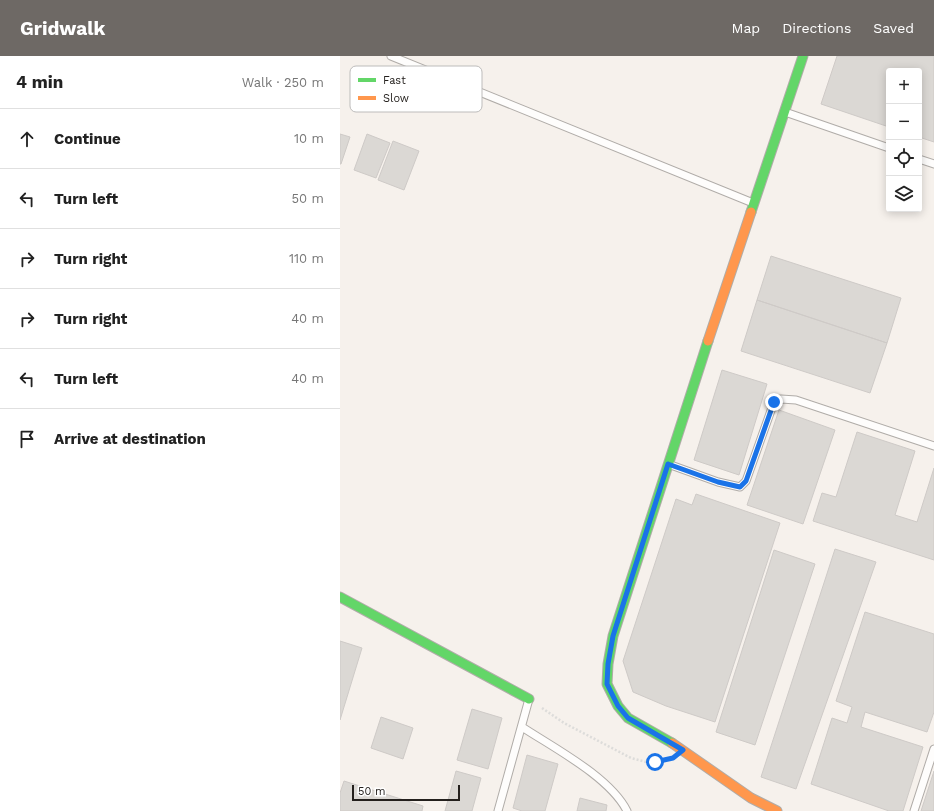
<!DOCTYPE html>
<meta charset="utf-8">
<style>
body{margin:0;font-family:"Work Sans",sans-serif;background:#f2f2f2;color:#222}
.controls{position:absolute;right:12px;top:12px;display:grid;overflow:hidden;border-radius:4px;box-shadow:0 2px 10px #0003}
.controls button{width:36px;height:36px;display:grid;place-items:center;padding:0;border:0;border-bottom:1px solid #e0e0e0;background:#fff;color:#222;font:20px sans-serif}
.scale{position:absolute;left:12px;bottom:10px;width:108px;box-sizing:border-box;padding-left:4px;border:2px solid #24201d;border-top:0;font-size:11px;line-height:14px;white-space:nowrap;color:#24201d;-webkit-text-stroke:3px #fff;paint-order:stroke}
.stop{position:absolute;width:12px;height:12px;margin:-9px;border:3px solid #1a73e8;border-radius:50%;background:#fff}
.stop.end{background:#1a73e8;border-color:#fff;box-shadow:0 1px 4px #0008}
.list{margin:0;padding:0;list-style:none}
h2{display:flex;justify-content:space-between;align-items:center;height:52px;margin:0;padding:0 16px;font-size:17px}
h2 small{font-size:13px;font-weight:400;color:#767676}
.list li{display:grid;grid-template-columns:26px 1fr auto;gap:12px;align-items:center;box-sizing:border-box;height:60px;padding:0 16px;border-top:1px solid #e0e0e0}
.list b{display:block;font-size:15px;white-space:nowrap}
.list em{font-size:13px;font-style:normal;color:#767676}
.icon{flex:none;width:22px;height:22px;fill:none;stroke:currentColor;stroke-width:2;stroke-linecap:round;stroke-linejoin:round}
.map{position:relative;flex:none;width:594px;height:755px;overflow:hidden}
header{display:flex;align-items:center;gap:24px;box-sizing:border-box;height:56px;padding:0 20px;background:#6e6965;color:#fff}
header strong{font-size:19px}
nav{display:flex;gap:22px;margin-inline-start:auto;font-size:14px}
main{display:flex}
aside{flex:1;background:#fff}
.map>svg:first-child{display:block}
.building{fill:#dbd8d4;stroke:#cecac7}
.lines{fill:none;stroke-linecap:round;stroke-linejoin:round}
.lane-casing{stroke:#b0aca8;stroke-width:9}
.fast-casing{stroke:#b0aca8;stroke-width:11}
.slow-casing{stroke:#b0aca8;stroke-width:11}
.path{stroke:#dddcda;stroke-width:2.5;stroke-dasharray:2 2;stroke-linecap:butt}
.lane{stroke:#fefdfc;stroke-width:7}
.fast{stroke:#63d668;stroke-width:9}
.slow{stroke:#ff974d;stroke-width:9}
.route{stroke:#1a73e8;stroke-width:5}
.key{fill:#fff;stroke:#bdbcbb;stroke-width:1}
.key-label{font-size:11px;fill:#24201d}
</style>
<header>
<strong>Gridwalk</strong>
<nav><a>Map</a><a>Directions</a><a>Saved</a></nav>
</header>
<main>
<aside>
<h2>4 min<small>Walk · 250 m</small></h2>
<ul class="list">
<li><svg class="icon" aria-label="ahead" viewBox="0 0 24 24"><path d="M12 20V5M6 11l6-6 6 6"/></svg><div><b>Continue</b></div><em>10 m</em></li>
<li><svg class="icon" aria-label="left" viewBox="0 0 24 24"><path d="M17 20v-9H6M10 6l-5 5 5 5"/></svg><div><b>Turn left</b></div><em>50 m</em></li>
<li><svg class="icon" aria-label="right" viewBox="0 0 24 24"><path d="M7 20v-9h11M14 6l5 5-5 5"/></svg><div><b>Turn right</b></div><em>110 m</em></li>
<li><svg class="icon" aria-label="right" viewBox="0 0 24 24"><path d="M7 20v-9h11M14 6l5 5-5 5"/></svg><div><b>Turn right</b></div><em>40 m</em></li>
<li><svg class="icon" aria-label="left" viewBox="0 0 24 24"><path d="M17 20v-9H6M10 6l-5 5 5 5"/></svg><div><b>Turn left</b></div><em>40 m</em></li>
<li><svg class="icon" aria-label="arrive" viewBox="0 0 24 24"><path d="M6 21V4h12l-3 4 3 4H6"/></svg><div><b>Arrive at destination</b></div></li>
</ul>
</aside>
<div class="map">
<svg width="594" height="755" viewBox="0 0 594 755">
<rect width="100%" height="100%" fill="#f6f1ec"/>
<path class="building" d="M497,0H594V86L579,81V15H549V71L481,48Z
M0,78L10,81L1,108H0Z
M27,78L50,87L36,122L14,114Z
M53,85L79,95L64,134L38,124Z
M431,200L561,242L547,287L417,244Z
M417,244L547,287L530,337L401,295Z
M382,314L427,328L399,419L354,404Z
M439,354L495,374L463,468L407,449Z
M517,376L575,395L555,459L577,466L594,412V504L473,465L482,437L496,441Z
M356,438L440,467L375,666L326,650L293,636L283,605L336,443L352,449Z
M495,493L536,506L456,733L421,721Z
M434,494L475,508L415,689L376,676Z
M525,556L594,578V656L587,676L525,656L521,671L583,691L563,755H549L471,728L492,662L507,667L512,651L496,645Z
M0,585L22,592L0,664Z
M132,653L162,662L148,713L117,704Z
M41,661L73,672L63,703L31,692Z
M187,699L218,708L205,755H182L173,752Z
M116,715L141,722L132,755H105Z
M594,715V755H581Z
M4,725L83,750L82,755H0V737Z
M240,742L267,749L266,755H237Z"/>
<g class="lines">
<g class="lane-casing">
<path id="lane" d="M51,0L413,147
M445,56L549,92
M579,103L594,108
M328,408L378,426L400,431L406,425L434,346L441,343L456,344L594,390
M182,671C214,692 270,721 287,755
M158,755L189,643
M574,755L594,693"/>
</g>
<g class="fast-casing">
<path id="fast" d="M411,156L463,0
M0,541L189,643
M332,687L288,662L278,650L267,628L268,608L273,580L368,285"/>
</g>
<g class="slow-casing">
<path id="slow" d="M368,285L411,156
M332,687L411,742L437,755"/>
</g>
<path class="path" d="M202,652L224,667L291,702L306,706H315L328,703"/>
<use href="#lane" class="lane"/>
<use href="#fast" class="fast"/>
<use href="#slow" class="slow"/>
</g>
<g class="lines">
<path class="route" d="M315,706L333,702L343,694L288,662L278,650L267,628L268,608L273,580L328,408L378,426L400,431L406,425L434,346"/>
</g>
<rect x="10" y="10" width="132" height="46" rx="6" class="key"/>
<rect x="18" y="22" width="18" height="4" fill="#63d668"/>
<rect x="18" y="40" width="18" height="4" fill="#ff974d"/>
<g class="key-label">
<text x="43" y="28">Fast</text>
<text x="43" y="46">Slow</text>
</g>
</svg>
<div class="controls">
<button>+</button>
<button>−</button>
<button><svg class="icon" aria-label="locate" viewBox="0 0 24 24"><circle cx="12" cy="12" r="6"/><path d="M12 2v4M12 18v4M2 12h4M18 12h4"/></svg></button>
<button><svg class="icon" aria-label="layers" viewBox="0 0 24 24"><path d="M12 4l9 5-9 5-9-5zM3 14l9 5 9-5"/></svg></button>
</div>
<div class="scale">50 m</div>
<div class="stop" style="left:315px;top:706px"></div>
<div class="stop end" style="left:434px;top:346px"></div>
</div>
</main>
